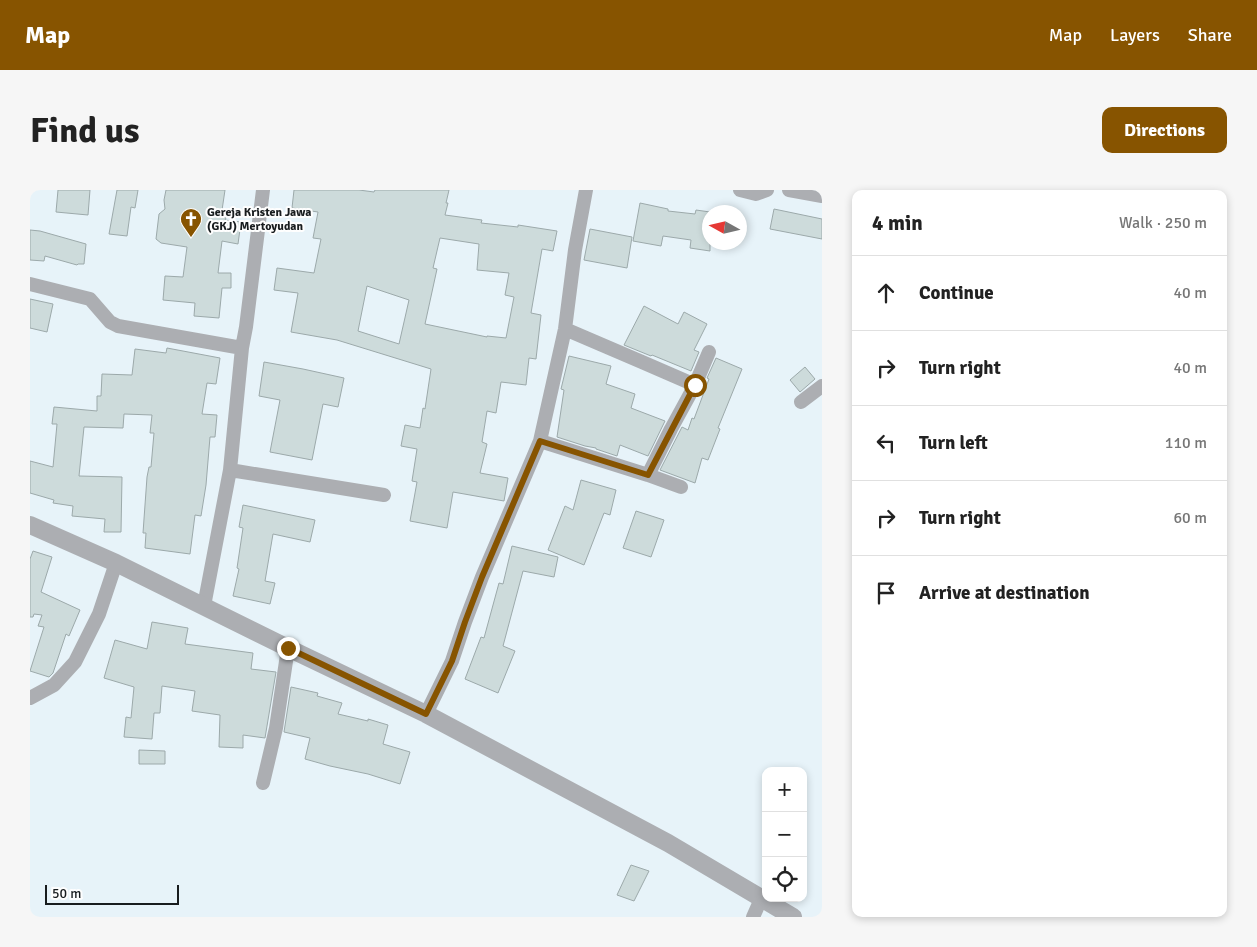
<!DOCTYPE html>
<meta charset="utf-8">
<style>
body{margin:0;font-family:Signika,sans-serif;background:#f6f6f6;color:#222}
.controls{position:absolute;right:15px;bottom:15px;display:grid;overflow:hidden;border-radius:10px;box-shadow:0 2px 8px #0003}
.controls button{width:45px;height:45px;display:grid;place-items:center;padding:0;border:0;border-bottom:1px solid #e0e0e0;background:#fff;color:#222;font:25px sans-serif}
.compass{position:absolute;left:672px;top:15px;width:45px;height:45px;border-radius:50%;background:#fff;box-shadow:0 2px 8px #0003;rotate:278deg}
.scale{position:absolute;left:15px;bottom:12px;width:134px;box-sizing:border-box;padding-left:5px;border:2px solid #181c1e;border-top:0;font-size:14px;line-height:18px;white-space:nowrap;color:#181c1e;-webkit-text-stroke:4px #fefefe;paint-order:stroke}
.stop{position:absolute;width:15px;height:15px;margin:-11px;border:4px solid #875400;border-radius:50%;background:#fff}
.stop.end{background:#875400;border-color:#fff;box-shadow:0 1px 5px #0008}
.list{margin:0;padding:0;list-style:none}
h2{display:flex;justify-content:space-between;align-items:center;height:65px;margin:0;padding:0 20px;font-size:21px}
h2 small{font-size:16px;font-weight:400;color:#767676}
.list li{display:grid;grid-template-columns:32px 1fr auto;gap:15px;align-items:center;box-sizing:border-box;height:75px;padding:0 20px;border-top:1px solid #e0e0e0}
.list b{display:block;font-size:19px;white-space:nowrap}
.list em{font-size:16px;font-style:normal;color:#767676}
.icon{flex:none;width:28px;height:28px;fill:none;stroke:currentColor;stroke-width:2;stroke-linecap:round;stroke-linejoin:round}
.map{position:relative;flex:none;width:792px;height:727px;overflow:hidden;border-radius:10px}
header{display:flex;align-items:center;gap:30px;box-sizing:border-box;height:70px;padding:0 25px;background:#875400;color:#fff}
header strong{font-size:24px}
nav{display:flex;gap:28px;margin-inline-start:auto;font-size:18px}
.intro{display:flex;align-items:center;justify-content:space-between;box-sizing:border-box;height:120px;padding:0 30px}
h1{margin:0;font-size:35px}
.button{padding:12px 22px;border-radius:10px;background:#875400;color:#fff;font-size:18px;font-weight:700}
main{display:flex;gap:30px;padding:0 30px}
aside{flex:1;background:#fff;border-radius:10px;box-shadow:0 2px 8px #0003}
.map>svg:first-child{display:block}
.building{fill:#cddbdb;stroke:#9ca9aa;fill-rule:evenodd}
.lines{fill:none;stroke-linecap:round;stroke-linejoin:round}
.minor{stroke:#acaeb2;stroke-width:14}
.tertiary{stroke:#acaeb2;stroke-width:18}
.route{stroke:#875400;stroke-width:6}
.labels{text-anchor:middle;stroke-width:4;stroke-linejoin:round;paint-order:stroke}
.poi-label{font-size:12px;font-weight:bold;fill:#181c1e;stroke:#fefefe;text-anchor:start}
</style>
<header>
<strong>Map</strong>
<nav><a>Map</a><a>Layers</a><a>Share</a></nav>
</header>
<div class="intro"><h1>Find us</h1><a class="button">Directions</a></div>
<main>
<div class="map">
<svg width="792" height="727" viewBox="0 0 792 727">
<rect width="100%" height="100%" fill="#e7f3f9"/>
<path class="building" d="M28,0H60L58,25L26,22Z
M87,0H108L105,18L101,17L97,46L79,44Z
M136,0H195L191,27L196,28L195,30L211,32L208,54L192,51L188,83H201V98H192L189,128L164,126L165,113L133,110L135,86L153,87L157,57L131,53L126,49L129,24L135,19L134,10Z
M264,0H329L344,2L345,0H419L416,13H418L415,25L452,30L451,33L488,37V35L527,41L523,61L512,59L501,123L511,125L506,169L499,168L496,195L471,192L466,223L457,221L452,252L457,254L450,283L478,288L474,311L423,302L417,338L380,331L387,292L382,291L387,259L371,256L375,235L390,238L393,218L395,219L401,179L307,150L261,142L268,103L244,100L247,78L284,83L291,49L283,48L288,22L262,18ZM410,48L449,54L447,80L479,83L475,105L484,107L476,148L457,146V147L395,134L407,79L403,78ZM337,96L379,110L369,154L328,141Z
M610,13L638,19V21L665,24L666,20L680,22V61L660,58L661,50L633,46L631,56L603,51Z
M744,19L792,29V49L740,39Z
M560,39L602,47L597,78L554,70Z
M0,40L10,41L56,54L54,74H48L47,75L15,66L14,71L0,70Z
M0,109L23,114L17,142L0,138Z
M614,116L648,134L654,122L677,134L664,160L669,162L661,181L622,165L621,166L594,155Z
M137,158L190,168L186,194L177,193L172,224L187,225L185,247H180L176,295L171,326L165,325L160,364L115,358L116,343H113L117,287L119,277H121L124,243H120L122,225L94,224L93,238L54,237L49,286L92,287L91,342H74L75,329L42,326L43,316L23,313L24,310L0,303V271L23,277L27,234H22L24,217L67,221V206H71L72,184L102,185L105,159L136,163Z
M539,166L581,176L576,194L605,204L601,218L635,231L618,266L590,255L587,266L566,259V258L555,256L527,247L534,200L531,199Z
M686,168L712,179L688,238L690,239L678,270L672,268L665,293L630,280L652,237L658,240L662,228L664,229L679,189L677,188Z
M234,172L273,179L314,188L308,217L293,214L282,270L240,262L250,210L229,206Z
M775,177L785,189L770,202L760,190Z
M551,290L586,300L580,325L574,323L554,375L518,360L535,316L543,320Z
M213,315L285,330L280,352L243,344L235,391L245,393L240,414L203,406L209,379L207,378L213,338L209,337Z
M606,321L634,330L621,367L593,358Z
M482,356L528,367L524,387L493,381L473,456L485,461L468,503L435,489L451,447L454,448L469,393L473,394Z
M3,361L22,367L11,402L50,420L39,446L36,444L23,483L19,487L0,481L14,437L8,436L12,425L4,424L3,427H0V369Z
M122,432L158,438L155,454L223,463L221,479L246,482L235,548L213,545V558L189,557L190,525L162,521L165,501L132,496L130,523H124L122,549L94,547L96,527L101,528L104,497L74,488L85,450L117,459Z
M261,497L288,503L287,506L312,513L308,524L338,531V529L358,535L353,554L380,562L370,594L338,584L300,576L275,569L280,548L254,542Z
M109,560L135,561V574H109Z
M601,675L619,681L604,711L587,705Z"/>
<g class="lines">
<path class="minor" d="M710,0L726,4L737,0
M759,0L792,6
M0,94L60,109L80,132L88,136L212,158
M535,139L612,172L665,195
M771,212L792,196
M510,251L618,285L651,297
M200,280L354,305
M618,285L641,239L665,195L679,162
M174,416L200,280L212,158L216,137L233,0
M0,508L24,495L45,472L69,424L86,373
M396,524L422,471L435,432L452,387L510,251L535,139L545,60L556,0
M233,593L246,538L258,458
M723,727L731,709"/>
<path class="tertiary" d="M0,335L86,373L258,458L396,524L638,653L763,727"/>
</g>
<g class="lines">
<path class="route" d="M258,458L396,524L422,471L435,432L452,387L510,251L618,285L665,195"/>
</g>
<defs>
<g id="church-pin" transform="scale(1.125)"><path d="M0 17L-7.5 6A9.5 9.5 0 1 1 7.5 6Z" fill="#875400" stroke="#fefefe"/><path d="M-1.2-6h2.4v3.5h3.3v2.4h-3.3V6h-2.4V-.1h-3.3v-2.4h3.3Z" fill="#fff"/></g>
</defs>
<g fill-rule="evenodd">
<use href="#church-pin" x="161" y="29"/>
</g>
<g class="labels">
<g class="poi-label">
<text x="177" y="26">Gereja Kristen Jawa<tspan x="177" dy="14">(GKJ) Mertoyudan</tspan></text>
</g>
</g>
</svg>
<div class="controls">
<button>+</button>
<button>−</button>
<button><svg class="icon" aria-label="locate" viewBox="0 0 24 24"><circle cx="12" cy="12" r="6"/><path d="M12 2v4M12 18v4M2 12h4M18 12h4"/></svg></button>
</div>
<svg class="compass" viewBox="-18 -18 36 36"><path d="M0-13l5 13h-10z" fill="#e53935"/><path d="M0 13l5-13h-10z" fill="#767676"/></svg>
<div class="scale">50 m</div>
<div class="stop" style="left:665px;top:195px"></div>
<div class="stop end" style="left:258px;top:458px"></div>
</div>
<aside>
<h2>4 min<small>Walk · 250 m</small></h2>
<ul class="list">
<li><svg class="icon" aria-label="ahead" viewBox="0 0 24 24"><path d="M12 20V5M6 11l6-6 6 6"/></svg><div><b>Continue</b></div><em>40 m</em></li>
<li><svg class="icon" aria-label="right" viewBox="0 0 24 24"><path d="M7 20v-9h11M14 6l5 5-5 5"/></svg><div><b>Turn right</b></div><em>40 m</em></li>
<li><svg class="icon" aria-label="left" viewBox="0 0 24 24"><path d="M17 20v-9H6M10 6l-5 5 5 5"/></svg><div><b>Turn left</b></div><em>110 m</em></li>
<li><svg class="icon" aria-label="right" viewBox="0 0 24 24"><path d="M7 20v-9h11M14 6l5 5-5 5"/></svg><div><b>Turn right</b></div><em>60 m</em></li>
<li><svg class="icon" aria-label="arrive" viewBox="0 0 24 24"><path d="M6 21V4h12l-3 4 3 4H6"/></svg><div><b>Arrive at destination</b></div></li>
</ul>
</aside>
</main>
